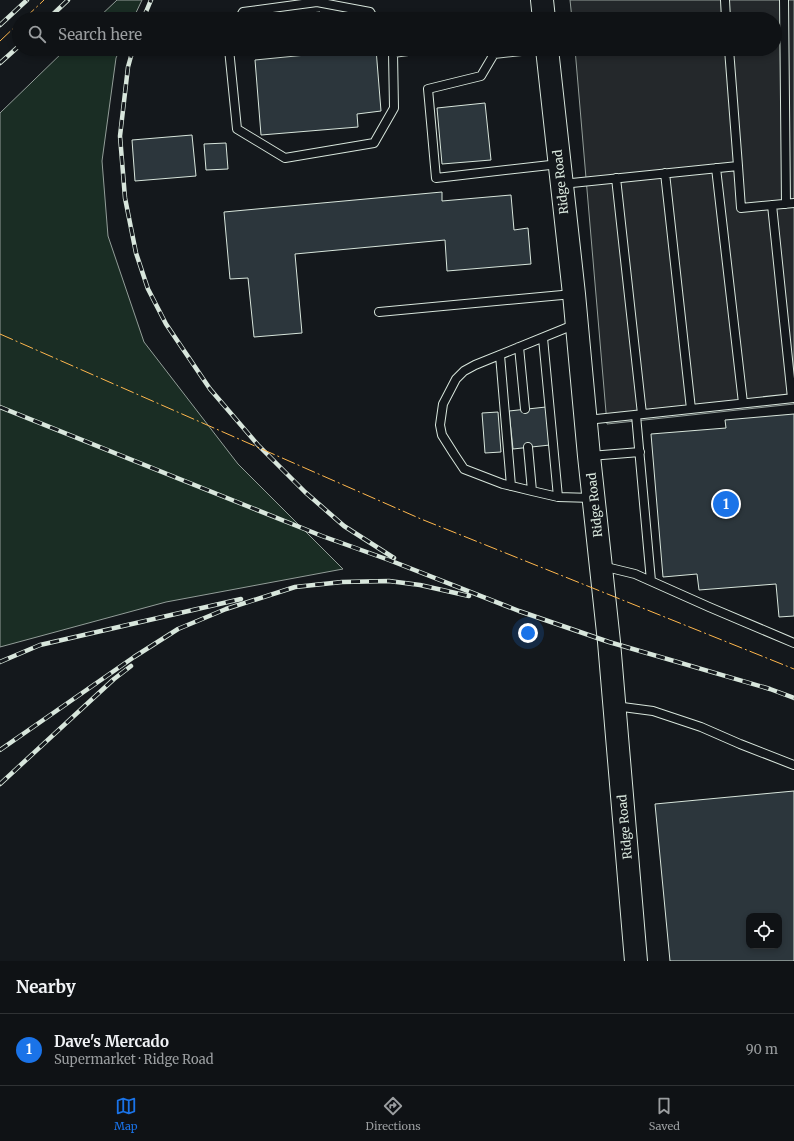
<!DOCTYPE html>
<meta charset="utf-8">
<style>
body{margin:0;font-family:Merriweather,serif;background:#1d2022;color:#f1f3f6}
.controls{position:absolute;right:12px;bottom:12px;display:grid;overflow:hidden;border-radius:8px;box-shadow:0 2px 6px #0003}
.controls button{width:36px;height:36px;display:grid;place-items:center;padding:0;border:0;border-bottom:1px solid #2f3234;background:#0f1215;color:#f1f3f6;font:20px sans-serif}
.you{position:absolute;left:528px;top:633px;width:14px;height:14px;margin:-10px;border:3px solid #fff;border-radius:50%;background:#1a73e8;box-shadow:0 0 0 6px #1a73e833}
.badge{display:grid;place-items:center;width:26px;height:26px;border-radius:50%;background:#1a73e8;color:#fff;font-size:13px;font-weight:700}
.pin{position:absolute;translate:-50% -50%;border:2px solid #fff;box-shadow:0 1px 4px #0006}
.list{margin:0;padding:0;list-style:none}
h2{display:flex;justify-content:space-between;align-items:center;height:52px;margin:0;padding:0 16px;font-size:17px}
h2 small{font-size:13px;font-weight:400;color:#9b9ea0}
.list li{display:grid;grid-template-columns:26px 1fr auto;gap:12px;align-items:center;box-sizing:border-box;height:72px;padding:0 16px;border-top:1px solid #2f3234}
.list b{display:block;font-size:15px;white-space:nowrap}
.list p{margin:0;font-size:13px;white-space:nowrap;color:#9b9ea0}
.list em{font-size:13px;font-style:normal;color:#9b9ea0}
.icon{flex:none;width:22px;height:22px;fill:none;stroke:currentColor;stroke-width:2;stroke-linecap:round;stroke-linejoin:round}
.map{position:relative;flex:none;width:794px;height:961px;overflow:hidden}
.search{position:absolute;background:#0f1215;box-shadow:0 2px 6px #0003;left:12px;right:12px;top:12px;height:44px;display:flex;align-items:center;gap:10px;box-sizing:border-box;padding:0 14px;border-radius:22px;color:#9b9ea0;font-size:15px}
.sheet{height:124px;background:#0f1215}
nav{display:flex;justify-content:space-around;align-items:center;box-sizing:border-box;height:56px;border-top:1px solid #2f3234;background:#0f1215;font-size:11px;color:#9b9ea0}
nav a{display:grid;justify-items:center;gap:2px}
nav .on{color:#1a73e8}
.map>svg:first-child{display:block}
.green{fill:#1a2d24;stroke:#939e99}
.parking{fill:#24282b;stroke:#939e99}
.building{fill:#2c363c;stroke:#d8e6dc;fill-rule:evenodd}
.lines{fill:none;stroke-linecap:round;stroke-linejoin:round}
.lane-casing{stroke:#d8e6dc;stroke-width:10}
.secondary-casing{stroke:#d8e6dc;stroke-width:24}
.lane{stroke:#14181c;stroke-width:8}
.secondary{stroke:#14181c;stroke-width:22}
.rail-casing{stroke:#d8e6dc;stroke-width:4.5}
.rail{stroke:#14181c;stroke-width:3;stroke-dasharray:9;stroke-linecap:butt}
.power{stroke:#ffb74d;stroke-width:1;stroke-dasharray:14 3 2 3;stroke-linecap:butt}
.labels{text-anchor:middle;stroke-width:3;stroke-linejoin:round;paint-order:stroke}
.street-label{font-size:12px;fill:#d8e6dc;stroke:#14181c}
</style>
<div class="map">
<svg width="794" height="961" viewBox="0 0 794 961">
<rect width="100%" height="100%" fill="#14181c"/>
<path class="green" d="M117,0H142L133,19H97Z
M66,49H120L116,58L102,161L108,236L144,342L238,464L343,569L166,602L0,647V113Z"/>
<path class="parking" d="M570,0H794V404L607,424L575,49H775V19H572Z"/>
<path class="building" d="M320,12V19H303L302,14Z
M305,49H323V53L376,49L381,111L357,114L358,127L261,135L255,60L306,55Z
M485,103L491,160L442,164L437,108Z
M192,135L196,176L135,181L132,140Z
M226,143L228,169L206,170L204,144Z
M442,192V201L511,195L514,230L528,228L531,264L447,271L445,240L295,254L302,333L254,337L248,278L230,279L224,212Z
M546,407L550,445L513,449L509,411Z
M498,412L501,452L485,453L482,413Z
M794,414V616L779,617L776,584L699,590L697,574L663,577L651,434L726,428L725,420Z
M794,791V961H670L655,804ZM749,916H779V946H749Z"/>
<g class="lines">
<g class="lane-casing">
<path id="lane" d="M725,0L726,19
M784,0L786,204
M239,19L243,12L317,2L370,12L374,19
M229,49L237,129L285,158L374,143L394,108L393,53L391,49
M483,49L494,54L540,49
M393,53L423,49
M494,54L481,76L428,89L436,178L559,164
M738,166L741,208L794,203
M716,168L743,403
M665,173L691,409
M616,178L642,414
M562,184L738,166L729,49
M772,205L792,398
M379,312L573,294
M576,324L475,365L464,371L456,379L443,404L440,425L442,435L454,454L464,469L503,484L532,491L558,497L593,498
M543,338L558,497
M519,347L525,409
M500,355L511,486
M636,415L651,581
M587,420L794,398
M528,447L532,491
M590,456L640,452
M602,566L635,574L709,607L794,643
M615,706L653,711L701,727L740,744L794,765"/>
</g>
<g class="secondary-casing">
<path id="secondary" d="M542,0L544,19
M547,49L574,294L589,456L609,642L636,961"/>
</g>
<use href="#lane" class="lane"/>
<use href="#secondary" class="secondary"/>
<g class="rail-casing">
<path id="rail" d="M48,19L68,0
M143,19L151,0
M0,25L27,0
M133,49L128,67L120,136L125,198L136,253L148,289L166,324L210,389L258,445L305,492L344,526L394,558
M0,63L19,46
M0,407L322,536L389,560L519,611L609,642L770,689L794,698
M0,662L40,645L241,599
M0,750L134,657L178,629L226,609L295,587L342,582L389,581L420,585L469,596
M0,784L114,679L131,666"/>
</g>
<use href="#rail" class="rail"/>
<path class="power" d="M24,19L44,0
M0,41L19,23
M0,334L421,519L794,669"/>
</g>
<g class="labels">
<g class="street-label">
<text transform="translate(561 182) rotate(-96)" y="4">Ridge Road</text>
<text transform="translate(595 505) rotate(-96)" y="4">Ridge Road</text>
<text transform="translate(625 827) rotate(-95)" y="4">Ridge Road</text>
</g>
</g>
</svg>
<div class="controls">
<button><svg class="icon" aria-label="locate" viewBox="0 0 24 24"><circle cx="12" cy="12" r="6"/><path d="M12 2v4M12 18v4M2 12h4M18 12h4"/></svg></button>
</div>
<div class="you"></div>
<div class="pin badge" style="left:726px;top:504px">1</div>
<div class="search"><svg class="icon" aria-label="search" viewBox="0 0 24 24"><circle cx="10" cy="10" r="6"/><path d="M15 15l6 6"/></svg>Search here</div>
</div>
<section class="sheet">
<h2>Nearby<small></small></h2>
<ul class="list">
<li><span class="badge">1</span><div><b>Dave's Mercado</b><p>Supermarket · Ridge Road</p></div><em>90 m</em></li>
</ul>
</section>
<nav>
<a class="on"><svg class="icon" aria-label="map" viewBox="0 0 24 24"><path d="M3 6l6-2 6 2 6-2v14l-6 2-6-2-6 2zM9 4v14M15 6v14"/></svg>Map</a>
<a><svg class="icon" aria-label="directions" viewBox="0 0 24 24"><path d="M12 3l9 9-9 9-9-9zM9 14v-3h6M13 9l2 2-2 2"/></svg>Directions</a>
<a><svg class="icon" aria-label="saved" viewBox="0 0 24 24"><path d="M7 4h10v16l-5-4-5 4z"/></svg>Saved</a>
</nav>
